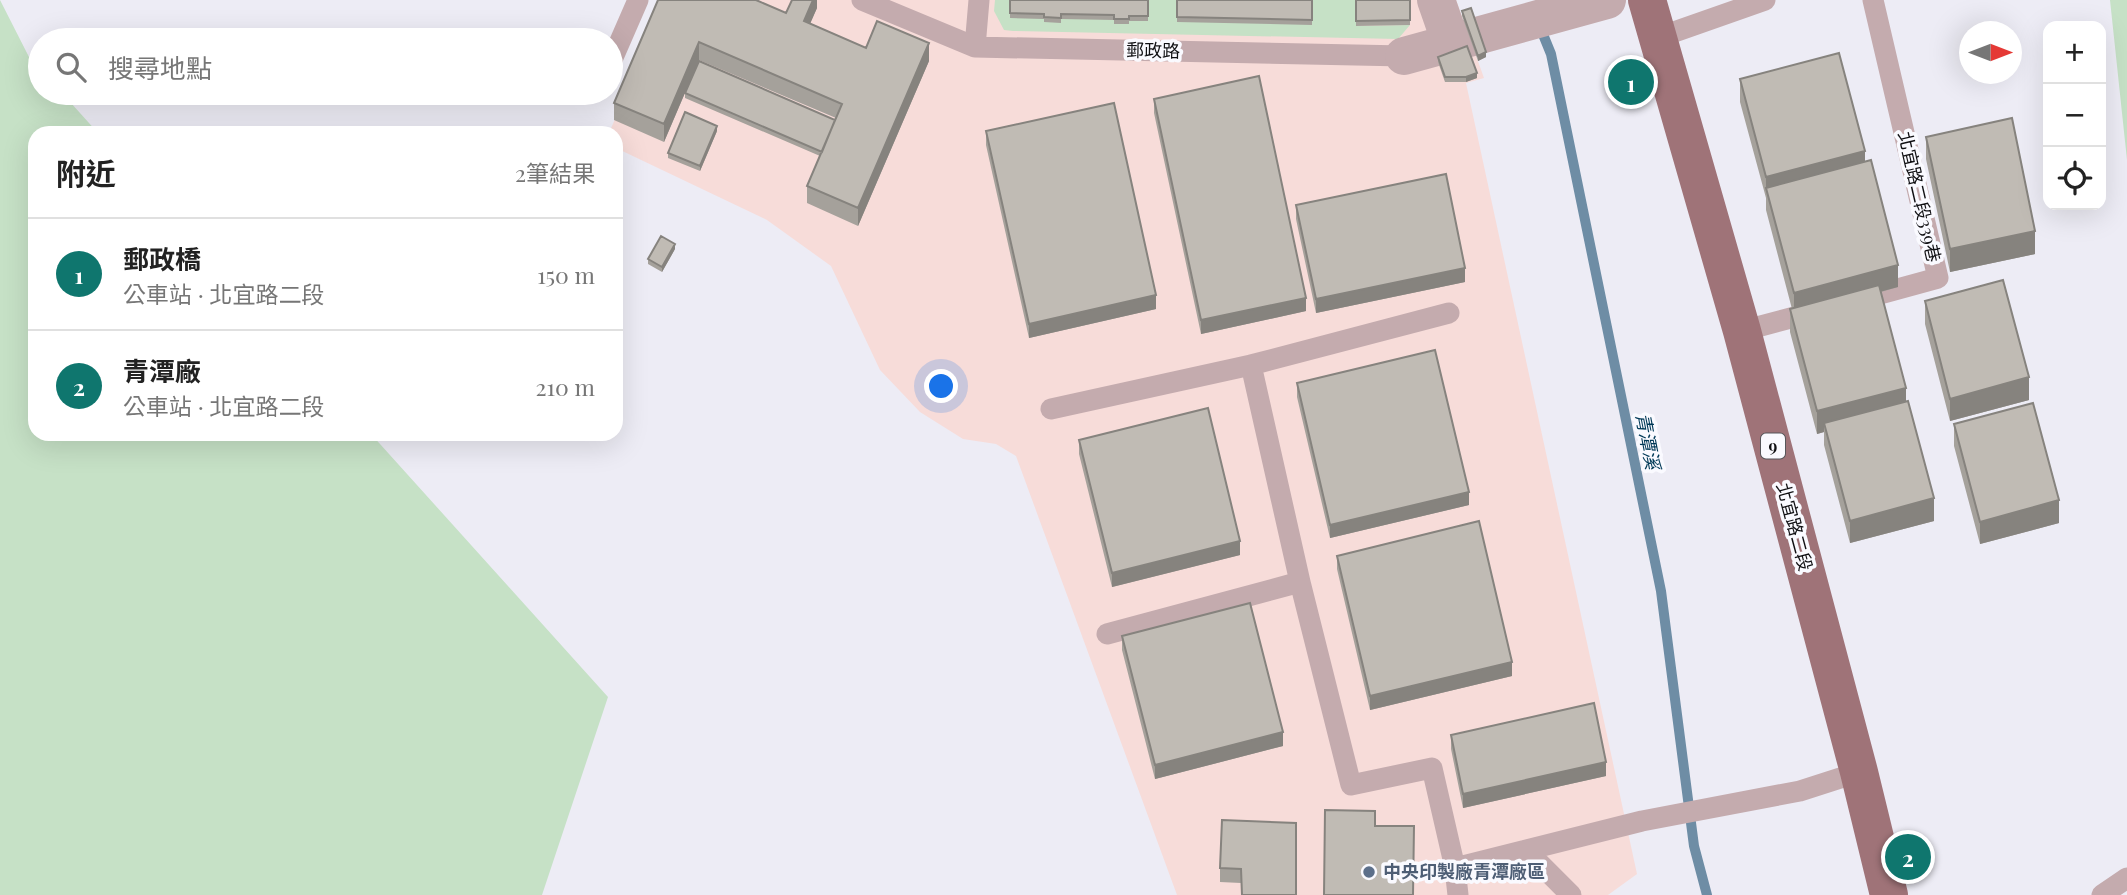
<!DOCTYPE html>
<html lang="zh-TW">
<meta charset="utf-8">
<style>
body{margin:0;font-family:"Playfair Display","Noto Sans TC",serif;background:#f2f2f2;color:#222}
.controls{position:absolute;right:21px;top:21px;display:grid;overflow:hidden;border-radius:14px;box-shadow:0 7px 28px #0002}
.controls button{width:63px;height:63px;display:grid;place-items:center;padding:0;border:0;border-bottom:2px solid #e0e0e0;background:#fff;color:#222;font:35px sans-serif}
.compass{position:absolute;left:1959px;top:21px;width:63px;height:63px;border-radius:50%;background:#fff;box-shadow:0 7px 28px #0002;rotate:90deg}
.you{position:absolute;left:942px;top:387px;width:24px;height:24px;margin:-18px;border:5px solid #fff;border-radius:50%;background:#1a73e8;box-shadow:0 0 0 10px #1a73e833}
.badge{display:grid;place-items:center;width:46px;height:46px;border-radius:50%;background:#0f766e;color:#fff;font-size:23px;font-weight:700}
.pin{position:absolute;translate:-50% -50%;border:4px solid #fff;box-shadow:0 2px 7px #0006}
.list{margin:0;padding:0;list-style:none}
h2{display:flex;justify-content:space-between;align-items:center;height:91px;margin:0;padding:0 28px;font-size:30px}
h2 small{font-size:23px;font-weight:400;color:#767676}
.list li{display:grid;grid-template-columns:46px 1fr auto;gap:21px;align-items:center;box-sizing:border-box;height:112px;padding:0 28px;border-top:2px solid #e0e0e0}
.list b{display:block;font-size:26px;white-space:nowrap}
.list p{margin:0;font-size:23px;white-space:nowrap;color:#767676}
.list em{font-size:23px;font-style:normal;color:#767676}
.icon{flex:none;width:38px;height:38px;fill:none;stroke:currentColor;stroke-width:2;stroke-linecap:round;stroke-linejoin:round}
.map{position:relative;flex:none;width:2127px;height:895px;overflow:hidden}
.search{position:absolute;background:#fff;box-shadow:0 7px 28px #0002;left:28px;top:28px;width:595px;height:77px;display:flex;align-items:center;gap:18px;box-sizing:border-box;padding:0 24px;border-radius:38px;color:#767676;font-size:26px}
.panel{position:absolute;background:#fff;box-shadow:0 7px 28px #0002;left:28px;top:126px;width:595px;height:315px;border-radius:21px}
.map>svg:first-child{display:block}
.industrial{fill:#f7dcd9}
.green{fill:#c6e1c6}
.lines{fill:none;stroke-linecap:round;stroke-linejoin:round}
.stream{stroke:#6e8da5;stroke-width:10}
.lane{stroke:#c4abae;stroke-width:21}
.street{stroke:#c4abae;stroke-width:38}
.primary{stroke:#9f7378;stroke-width:38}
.wall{fill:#a5a19b}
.shaded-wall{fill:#86837e}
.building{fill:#c0bbb4;stroke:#86837e;stroke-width:2}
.service-dot{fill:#5c6f8a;stroke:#fafaff;stroke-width:2.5}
.labels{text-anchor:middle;stroke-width:7;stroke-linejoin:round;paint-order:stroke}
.shield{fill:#fafaff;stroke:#56565a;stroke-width:2}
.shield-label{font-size:16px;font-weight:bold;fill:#101013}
.street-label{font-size:18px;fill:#101013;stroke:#fafaff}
.service-label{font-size:18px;font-weight:bold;fill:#4e5e75;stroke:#fafaff;text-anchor:start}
.water-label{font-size:19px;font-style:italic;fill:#003957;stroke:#fafaff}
</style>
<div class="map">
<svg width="2127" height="895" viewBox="0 0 2127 895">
<rect width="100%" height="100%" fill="#edecf5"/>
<path class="industrial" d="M666,0H1456L1484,78L1466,83L1637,874L1608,895H1177L1016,456L996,444L963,439L920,412L880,370L831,266L767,220L616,148V133H609Z"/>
<path class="green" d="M0,0L29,57L40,69V93H62L98,133H35V434H371L608,697L542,895H0Z
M995,0H1356V26L1410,25L1398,39L1013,31L1004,30L994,11Z
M2110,0H2127V160Z"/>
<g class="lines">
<path class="stream" d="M1540,27L1551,54L1661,591L1694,846L1707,895"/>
<path class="lane" d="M862,0L975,47L1404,56
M1657,38L1765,0
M975,47L979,0
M611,62L638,0
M1854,301L1938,278L1873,0
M1742,331L1817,311
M1251,365L1449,313
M1051,409L1251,365L1300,582L1351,785L1432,768L1455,868
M1107,634L1300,582
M1526,850L1571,895
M1458,895L1455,868L1642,821L1800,791L1859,772
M2102,895L2127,878"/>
<path class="street" d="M1436,0L1451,43
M1404,56L1607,0"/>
<path class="primary" d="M1647,0L1742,331L1859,772L1889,895"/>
</g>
<path class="wall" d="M658,0L786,13L817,0V8L810,23L866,48L929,61L858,226L807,203V186L820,156L685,98V93L835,120L836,118L699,60L664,142L614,120V103Z
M1010,0H1148V21H1129V24H1114V20L1061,19V23L1044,22V19L1010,18Z
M1177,0H1312V25L1177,22Z
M1356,0H1410V25L1356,26Z
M1462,11L1486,57L1478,61L1462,16Z
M1438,57L1477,78L1466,82H1445L1438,62Z
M1740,79L1865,162L1898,287L1881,292L1934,521L1850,543L1824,445V432L1817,434L1790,332V309H1792L1766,210V198L1740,102Z
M1154,99L1306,311L1201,334L1154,113Z
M717,131L700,171L668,158V153Z
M986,131L1156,309L1029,338L986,145Z
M1926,137L2035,254L1950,272L1926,159Z
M1296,205L1465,282L1316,313L1296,219Z
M675,249L662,272L648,264V259Z
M1925,301L2029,400L1950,421L1925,324Z
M1297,383L1469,505L1330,538L1297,397Z
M1954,424L2059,523L1980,544L1954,446Z
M1079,440L1240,555L1112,587L1079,454Z
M1337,556L1512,676L1370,710L1337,569Z
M1122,636L1283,746L1155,779L1122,650Z
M1451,735L1606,776L1463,808L1451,749Z
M1296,823L1241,883L1220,882V868Z"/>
<path class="shaded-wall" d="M813,0H817V8L804,38V21Z
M699,42V60L664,142V124Z
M929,43V61L858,226V208Z
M1486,52V57L1478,61V56Z
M1477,73V78L1466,82V77Z
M717,126V131L700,171V166Z
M1865,151V173L1766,190V177Z
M2035,231V254L1950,272V249Z
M675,244V249L662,272V267Z
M1898,265V287L1794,315V293Z
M1465,268V282L1316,313V299Z
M1156,295V309L1029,338V324Z
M1306,298V311L1201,334V320Z
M2029,377V400L1950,421V399Z
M1906,388V410L1824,423V432L1817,434V411Z
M1469,492V505L1330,538V525Z
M1934,498V521L1850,543V521Z
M2059,500V523L1980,544V522Z
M1240,541V555L1112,587V573Z
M1512,662V676L1370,710V696Z
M1283,732V746L1155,779V765Z
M1606,762V776L1463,808V794Z"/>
<path class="building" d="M658,0H756L786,13L792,0H813L804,21L866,48L877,21L929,43L858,208L807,186L842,104L699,42L664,124L614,103Z
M1010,0H1148V16H1129V19H1114V15L1061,14V18L1044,17V14L1010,13Z
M1177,0H1312V20L1177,17Z
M1356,0H1410V20L1356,21Z
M1471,8L1486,52L1478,56L1462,11Z
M1467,46L1477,73L1466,77H1445L1438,57Z
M1839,53L1865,151L1766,177L1740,79Z
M699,61L835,120L822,152L685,93Z
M1259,76L1306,298L1201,320L1154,99Z
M1114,103L1156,295L1029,324L986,131Z
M685,112L717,126L700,166L668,153Z
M2012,118L2035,231L1950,249L1926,137Z
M1871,160L1898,265L1794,293L1766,188Z
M1446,174L1465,268L1316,299L1296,205Z
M661,236L675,244L662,267L648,259Z
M2003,280L2029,377L1950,399L1925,301Z
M1879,285L1906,388L1817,411L1790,309Z
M1435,350L1469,492L1330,525L1297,383Z
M1908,401L1934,498L1850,521L1824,423Z
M2033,403L2059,500L1980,522L1954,424Z
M1208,408L1240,541L1112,573L1079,440Z
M1479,521L1512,662L1370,696L1337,556Z
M1250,603L1283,732L1155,765L1122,636Z
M1594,703L1606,762L1463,794L1451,735Z
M1325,810L1375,811V826H1414L1413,895H1324Z
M1222,820L1296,823V895H1242L1241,869L1220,868Z"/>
<circle class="service-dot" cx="1369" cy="872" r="7"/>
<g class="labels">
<rect class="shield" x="1761" y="433.5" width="24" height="25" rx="5"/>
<g class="shield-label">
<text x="1773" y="452">9</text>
</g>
<g class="street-label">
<text transform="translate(1153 51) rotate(1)" y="6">郵政路</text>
<text transform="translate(1919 197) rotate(77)" y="6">北宜路二段339巷</text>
<text transform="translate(1794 527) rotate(75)" y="6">北宜路二段</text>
</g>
<g class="service-label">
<text x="1383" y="878">中央印製廠青潭廠區</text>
</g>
<g class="water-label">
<text transform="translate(1648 441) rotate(79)" y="7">青潭溪</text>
</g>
</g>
</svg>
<div class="controls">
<button>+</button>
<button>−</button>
<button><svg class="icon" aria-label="locate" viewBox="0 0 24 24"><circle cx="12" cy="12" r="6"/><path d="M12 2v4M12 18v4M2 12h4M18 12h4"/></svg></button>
</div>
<svg class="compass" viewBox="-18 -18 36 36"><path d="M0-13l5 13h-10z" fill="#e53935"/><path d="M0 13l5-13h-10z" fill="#767676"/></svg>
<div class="you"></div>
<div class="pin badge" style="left:1631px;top:82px">1</div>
<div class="pin badge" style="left:1908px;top:857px">2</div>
<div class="search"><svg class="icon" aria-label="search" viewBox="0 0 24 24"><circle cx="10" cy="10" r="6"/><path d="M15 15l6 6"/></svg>搜尋地點</div>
<section class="panel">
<h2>附近<small>2筆結果</small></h2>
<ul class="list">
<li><span class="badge">1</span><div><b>郵政橋</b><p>公車站 · 北宜路二段</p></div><em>150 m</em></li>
<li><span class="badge">2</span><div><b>青潭廠</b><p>公車站 · 北宜路二段</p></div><em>210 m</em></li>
</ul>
</section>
</div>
